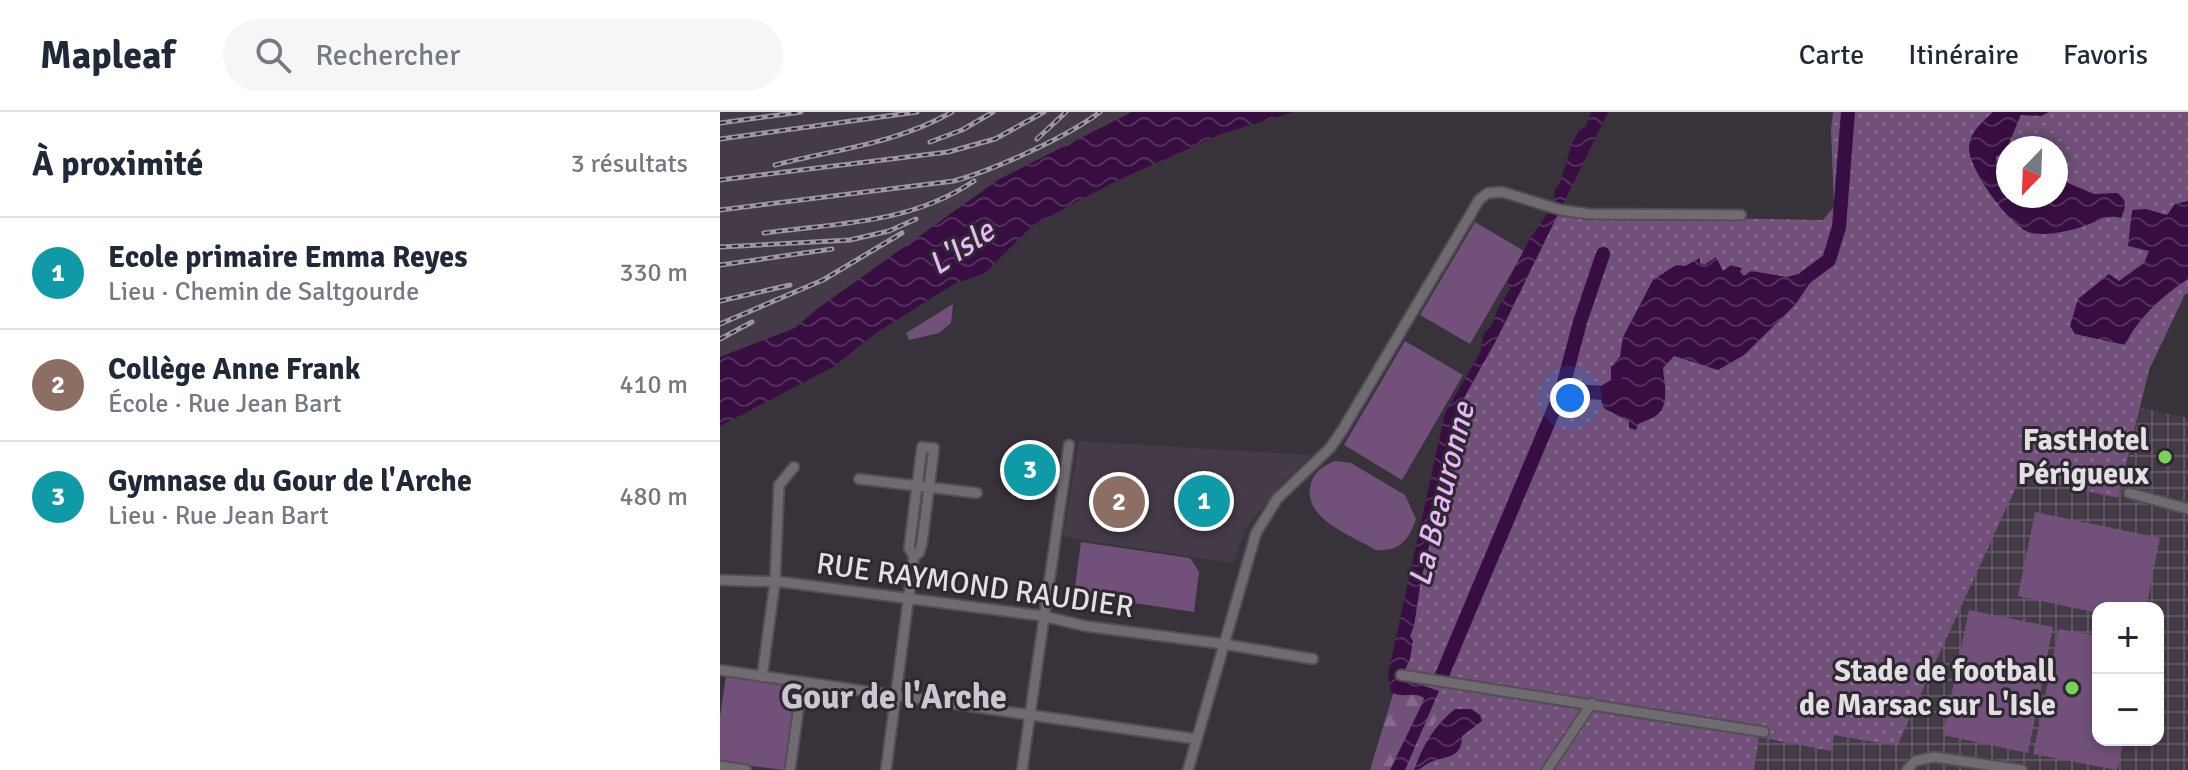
<!DOCTYPE html>
<html lang="fr">
<meta charset="utf-8">
<style>
body{margin:0;font-family:Signika,sans-serif;background:#f6f6f7;color:#1f2937}
.controls{position:absolute;right:24px;bottom:24px;display:grid;overflow:hidden;border-radius:16px;box-shadow:0 4px 12px #0003}
.controls button{width:72px;height:72px;display:grid;place-items:center;padding:0;border:0;border-bottom:2px solid #e0e1e3;background:#fff;color:#1f2937;font:40px sans-serif}
.compass{position:absolute;left:1276px;top:24px;width:72px;height:72px;border-radius:50%;background:#fff;box-shadow:0 4px 12px #0003;rotate:203deg}
.you{position:absolute;left:850px;top:286px;width:28px;height:28px;margin:-20px;border:6px solid #fff;border-radius:50%;background:#1a73e8;box-shadow:0 0 0 12px #1a73e833}
.badge{display:grid;place-items:center;width:52px;height:52px;border-radius:50%;background:#477546;color:#fff;font-size:26px;font-weight:700}
.pin{position:absolute;translate:-50% -50%;border:4px solid #fff;box-shadow:0 2px 8px #0006}
.list{margin:0;padding:0;list-style:none}
h2{display:flex;justify-content:space-between;align-items:center;height:104px;margin:0;padding:0 32px;font-size:34px}
h2 small{font-size:26px;font-weight:400;color:#747a83}
.list li{display:grid;grid-template-columns:52px 1fr auto;gap:24px;align-items:center;box-sizing:border-box;height:112px;padding:0 32px;border-top:2px solid #e0e1e3}
.list b{display:block;font-size:30px;white-space:nowrap}
.list p{margin:0;font-size:26px;white-space:nowrap;color:#747a83}
.list em{font-size:26px;font-style:normal;color:#747a83}
.icon{flex:none;width:44px;height:44px;fill:none;stroke:currentColor;stroke-width:2;stroke-linecap:round;stroke-linejoin:round}
.map{position:relative;flex:none;width:1468px;height:658px;overflow:hidden}
header{display:flex;align-items:center;gap:48px;box-sizing:border-box;height:112px;padding:0 40px;background:#fff;border-bottom:2px solid #e0e1e3}
header strong{font-size:38px}
nav{display:flex;gap:44px;margin-inline-start:auto;font-size:28px}
.search{width:560px;height:72px;background:#f6f6f7;display:flex;align-items:center;gap:20px;box-sizing:border-box;padding:0 28px;border-radius:44px;color:#747a83;font-size:30px}
main{display:flex}
aside{flex:1;background:#fff}
.map>svg:first-child{display:block}
.built{fill:#453b48}
.industrial{fill:url(#industrial-grid);fill-rule:evenodd}
.grass{fill:url(#grass-dots);fill-rule:evenodd}
.forest{fill:url(#forest-firs)}
.park{fill:#71517a}
.water{fill:url(#water-waves)}
.lines{fill:none;stroke-linecap:round;stroke-linejoin:round}
.stream{stroke:#370d42;stroke-width:2}
.river{stroke:#370d42;stroke-width:14}
.minor-casing{stroke:#534e55;stroke-width:13}
.minor{stroke:#6f6b70;stroke-width:9}
.rail-casing{stroke:#9d989f;stroke-width:5}
.rail{stroke:#2e2830;stroke-width:2;stroke-dasharray:6;stroke-linecap:butt}
.poi-dot{fill:#78d158;stroke:#2e2830;stroke-width:3}
.labels{text-anchor:middle;stroke-width:6;stroke-linejoin:round;paint-order:stroke}
.poi-label{font-size:30px;font-weight:bold;fill:#e3dfe5;stroke:#2e2830;text-anchor:end}
.street-label{font-size:30px;fill:#e3dfe5;stroke:#2e2830}
.water-label{font-size:32px;font-style:italic;fill:#e9b6f8;stroke:#2e2830}
.quarter-label{font-size:34px;font-weight:bold;fill:#cdc5cf;stroke:#2e2830}
</style>
<header>
<strong>Mapleaf</strong>
<div class="search"><svg class="icon" aria-label="search" viewBox="0 0 24 24"><circle cx="10" cy="10" r="6"/><path d="M15 15l6 6"/></svg>Rechercher</div>
<nav><a>Carte</a><a>Itinéraire</a><a>Favoris</a></nav>
</header>
<main>
<aside>
<h2>À proximité<small>3 résultats</small></h2>
<ul class="list">
<li><span class="badge" style="background:#0f9aa8">1</span><div><b>Ecole primaire Emma Reyes</b><p>Lieu · Chemin de Saltgourde</p></div><em>330 m</em></li>
<li><span class="badge" style="background:#8d6e63">2</span><div><b>Collège Anne Frank</b><p>École · Rue Jean Bart</p></div><em>410 m</em></li>
<li><span class="badge" style="background:#0f9aa8">3</span><div><b>Gymnase du Gour de l'Arche</b><p>Lieu · Rue Jean Bart</p></div><em>480 m</em></li>
</ul>
</aside>
<div class="map">
<svg width="1468" height="658" viewBox="0 0 1468 658">
<defs>
<pattern id="industrial-grid" width="8" height="8" patternUnits="userSpaceOnUse" patternTransform="scale(2)"><rect width="8" height="8" fill="#453b48"/><path d="M0 4h8M4 0v8" fill="none" stroke="#605762"/></pattern>
<pattern id="grass-dots" width="8" height="8" patternUnits="userSpaceOnUse" patternTransform="scale(2)"><rect width="8" height="8" fill="#71517a"/><path d="M2 2h.1M6 6h.1" fill="none" stroke="#856a8d" stroke-width="1.8" stroke-linecap="round"/></pattern>
<pattern id="forest-firs" width="22" height="20" patternUnits="userSpaceOnUse" patternTransform="scale(2)"><rect width="22" height="20" fill="#71517a"/><path d="M5 1l3.5 6h-7zM16 11l3.5 6h-7z" fill="#856a8d"/></pattern>
<pattern id="water-waves" width="16" height="10" patternUnits="userSpaceOnUse" patternTransform="scale(2)"><rect width="16" height="10" fill="#370d42"/><path d="M0 5q4-4 8 0t8 0" fill="none" stroke="#54305d"/></pattern>
</defs>
<rect width="100%" height="100%" fill="#38323a"/>
<path class="built" d="M0,0H412L154,158L97,197L75,216L0,245Z
M359,329L591,343L559,375L526,416L513,451L343,425Z"/>
<path class="industrial" d="M1421,296L1468,306V658H1034L1039,625L1111,639L1113,623L1177,634L1301,363L1398,386ZM1378,496H1438V628H1378Z"/>
<path class="grass" d="M1113,0H1468V182H1465L1429,258L1398,386L1301,364L1177,634L1114,623L1111,639L1039,625L1034,658H690L721,599L681,556L742,289L837,100L869,104L1103,108L1114,95L1111,17ZM1288,36H1336V84H1288Z"/>
<path class="forest" d="M681,556L721,599L690,658H650Z"/>
<path class="park" d="M755,110L804,139L750,232L700,203Z
M233,192L231,211L219,221L189,228L186,221Z
M685,229L743,263L682,368L624,333Z
M615,349L631,351L685,383L696,407C689,427 680,440 656,438C633,424 585,408 590,376C592,361 602,354 615,349Z
M1315,400L1440,426L1426,496H1378V501L1298,484Z
M361,430L470,446L479,460L474,500L354,482Z
M1249,498L1333,515L1308,641L1223,623Z
M1339,517L1378,524V628H1404L1397,658L1313,642Z
M6,564L76,574L64,658L0,650V605Z"/>
<path class="water" d="M412,0H574L501,22L396,69L313,113L265,161L234,172L156,221L113,255L0,314V245L75,216L97,197L278,68Z
M871,0H888L779,223L744,286L701,468L694,514L690,524L693,529L690,547L683,562L689,569L719,579L685,658H670L703,590L704,586C693,579 682,587 671,580L668,562L725,301L760,241L764,221L771,214L778,196L790,177L786,173L809,128L834,92L835,78L840,71L852,31L859,19L866,14Z
M1273,0H1329L1321,4L1301,3L1286,38L1276,45L1277,58L1288,69V84H1336V66L1374,82L1397,81C1408,89 1406,94 1401,106C1387,102 1380,108 1367,113C1350,119 1329,124 1312,121C1292,118 1247,56 1249,34C1250,20 1263,9 1273,0Z
M1468,89V167C1442,184 1418,206 1405,233L1355,222L1350,214L1358,187L1389,162L1399,169L1424,151L1429,139L1408,134L1412,98L1426,97L1447,103L1455,92Z
M996,145L1003,159L1011,153L1022,156L1020,160L1024,164L1031,159L1067,165L1100,156L1075,193L1024,243L998,258L954,244L943,256C944,269 950,293 937,303C932,307 924,309 918,312L916,318L909,316V309L885,297L881,291L883,281L891,269V255L900,244L903,225L933,168L956,153L965,154L980,146V151L984,153Z
M735,597H751L760,603L762,609L742,624C742,647 727,643 711,650C703,653 702,658 694,658C703,633 714,614 735,597Z"/>
<g class="lines">
<path class="stream" d="M197,418L201,389"/>
<path class="river" d="M1086,165L1109,148L1119,115L1128,0
M842,278L860,210L883,142
M722,563L842,278L883,281L898,272"/>
<g class="minor-casing">
<path id="minor" d="M139,367L257,381
M1409,381L1468,397
M0,468L62,470L323,504L365,514L503,532L593,547
M0,558L476,627
M681,563L1044,620
M42,565L55,470L59,373L74,355
M0,654L26,658
M70,658L82,571
M166,658L194,444L199,441L202,431L214,336L202,335L190,429L189,436L194,444
M302,658L349,333
M468,658L536,421L557,387L610,336L623,317L759,88L768,81L782,80L841,98L869,102L1021,103
M827,658L872,591
M1187,658L1195,649L1214,645L1302,658"/>
</g>
<use href="#minor" class="minor"/>
<g class="rail-casing">
<path id="rail" d="M0,11L81,0
M0,27L197,0
M317,27L346,0
M210,30L242,18L273,0
M55,53C117,37 175,32 232,0
M0,68L228,40L275,27L324,0
M0,98L234,69C274,58 347,25 380,0
M44,121C118,111 190,112 254,69
M0,135L130,128L169,119L196,107
M0,153L112,137
M0,189L70,173
M0,212L103,168L182,121
M0,227L32,210"/>
</g>
<use href="#rail" class="rail"/>
</g>
<g class="poi-dot">
<circle cx="1445" cy="345" r="8"/>
<circle cx="1352" cy="576" r="8"/>
</g>
<g class="labels">
<g class="poi-label">
<text x="1429" y="338">FastHotel<tspan x="1429" dy="34">Périgueux</tspan></text>
<text x="1336" y="569">Stade de football<tspan x="1336" dy="34">de Marsac sur L'Isle</tspan></text>
</g>
<g class="street-label">
<text transform="translate(255 473) rotate(8)" y="10">RUE RAYMOND RAUDIER</text>
</g>
<g class="water-label">
<text transform="translate(241 135) rotate(-34)" y="11">L'Isle</text>
<text transform="translate(721 382) rotate(-76)" y="11">La Beauronne</text>
</g>
<g class="quarter-label">
<text x="174" y="596">Gour de l'Arche</text>
</g>
</g>
</svg>
<div class="controls">
<button>+</button>
<button>−</button>
</div>
<svg class="compass" viewBox="-18 -18 36 36"><path d="M0-13l5 13h-10z" fill="#e53935"/><path d="M0 13l5-13h-10z" fill="#747a83"/></svg>
<div class="you"></div>
<div class="pin badge" style="left:484px;top:389px;background:#0f9aa8">1</div>
<div class="pin badge" style="left:399px;top:390px;background:#8d6e63">2</div>
<div class="pin badge" style="left:310px;top:358px;background:#0f9aa8">3</div>
</div>
</main>
